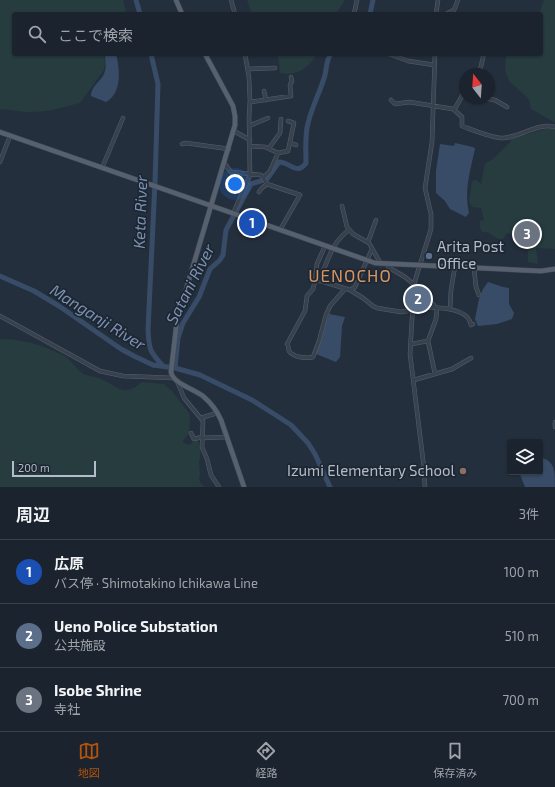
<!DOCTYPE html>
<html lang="ja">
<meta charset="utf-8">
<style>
body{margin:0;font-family:"Exo 2","Noto Sans JP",sans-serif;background:#282f3a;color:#f1f3f6}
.controls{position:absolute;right:12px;bottom:12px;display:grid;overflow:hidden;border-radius:4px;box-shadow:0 1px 3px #0004}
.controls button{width:36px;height:36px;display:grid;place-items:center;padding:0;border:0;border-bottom:1px solid #39404a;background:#1b232e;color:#f1f3f6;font:20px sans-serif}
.compass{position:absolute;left:459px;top:68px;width:36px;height:36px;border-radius:50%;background:#1b232e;box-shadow:0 1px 3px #0004;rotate:343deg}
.scale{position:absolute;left:12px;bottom:10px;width:84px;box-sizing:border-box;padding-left:4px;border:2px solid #b4bcc9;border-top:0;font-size:11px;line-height:14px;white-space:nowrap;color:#b4bcc9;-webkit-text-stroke:3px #1d2633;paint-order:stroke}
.you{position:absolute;left:235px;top:184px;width:14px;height:14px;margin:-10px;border:3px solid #fff;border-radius:50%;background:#1a73e8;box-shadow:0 0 0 6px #1a73e833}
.badge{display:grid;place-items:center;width:26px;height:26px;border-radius:50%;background:#b45309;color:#fff;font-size:13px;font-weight:700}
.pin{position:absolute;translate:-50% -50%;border:2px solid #fff;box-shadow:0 1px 4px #0006}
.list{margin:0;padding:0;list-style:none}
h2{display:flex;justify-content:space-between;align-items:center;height:52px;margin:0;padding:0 16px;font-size:17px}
h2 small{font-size:13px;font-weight:400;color:#a0a4aa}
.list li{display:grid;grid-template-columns:26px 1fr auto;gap:12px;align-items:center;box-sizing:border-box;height:64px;padding:0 16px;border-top:1px solid #39404a}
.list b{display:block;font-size:15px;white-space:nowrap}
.list p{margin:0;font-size:13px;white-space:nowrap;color:#a0a4aa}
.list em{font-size:13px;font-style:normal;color:#a0a4aa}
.icon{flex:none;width:22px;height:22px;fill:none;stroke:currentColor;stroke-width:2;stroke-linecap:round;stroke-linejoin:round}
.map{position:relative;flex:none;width:555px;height:487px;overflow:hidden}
.search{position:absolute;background:#1b232e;box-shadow:0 1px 3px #0004;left:12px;right:12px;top:12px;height:44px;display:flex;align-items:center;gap:10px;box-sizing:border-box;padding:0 14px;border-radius:4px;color:#a0a4aa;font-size:15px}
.sheet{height:244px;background:#1b232e}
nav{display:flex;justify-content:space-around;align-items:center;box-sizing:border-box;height:56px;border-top:1px solid #39404a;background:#1b232e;font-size:11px;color:#a0a4aa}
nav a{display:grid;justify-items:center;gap:2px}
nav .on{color:#b45309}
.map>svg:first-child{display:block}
.green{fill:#263c3f}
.water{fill:#394c67}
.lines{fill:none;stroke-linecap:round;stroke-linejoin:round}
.river{stroke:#394c67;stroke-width:5}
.minor-casing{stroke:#565f6c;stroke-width:4.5}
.major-casing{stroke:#414a57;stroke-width:5.5}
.minor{stroke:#38414e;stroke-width:3.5}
.major{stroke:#56606e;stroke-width:4.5}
.service-dot{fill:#5c6f8a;stroke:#1d2633;stroke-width:1.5}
.education-dot{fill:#8d6e63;stroke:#1d2633;stroke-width:1.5}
.labels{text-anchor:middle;stroke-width:3.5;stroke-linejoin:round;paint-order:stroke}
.poi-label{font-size:15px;fill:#b4bcc9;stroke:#1d2633;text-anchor:start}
.water-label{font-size:16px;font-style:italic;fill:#7c92b1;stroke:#1d2633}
.quarter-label{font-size:17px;letter-spacing:1px;fill:#d59563;stroke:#1d2633}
</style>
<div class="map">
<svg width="555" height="487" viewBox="0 0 555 487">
<rect width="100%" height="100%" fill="#242f3e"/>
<path class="green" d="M0,0H123L126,12V14H14V54H104L105,63L104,70L80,103C63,107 46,113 28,112C18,112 10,109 0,109Z
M247,0H345L336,14H252Z
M544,0H555V123L531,109L529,99L509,81L505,69L506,56L510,54H541V14H539Z
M267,54H318C306,68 301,76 280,73L278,57Z
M552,127L555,128V249L536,248L538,264L528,262V251L525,244L522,247L517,244L520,238L507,233L502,240L501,239H499C493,237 490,231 482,232L480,228V221L484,220L481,208L472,207L469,201L472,181L476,180L481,184L485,164L494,158L508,144H509L512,137L522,133L524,135Z
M0,339C23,339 42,345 63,355C70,359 75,367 81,372C86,377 95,376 101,379C119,387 123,398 142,382L164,384L172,391L189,413L190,423L188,435L182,442L189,445L197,439L201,450L199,463L200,474L199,480L204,487H0Z"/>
<path class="water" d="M105,54H116C120,70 122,93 106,102L91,96C91,86 101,81 104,74C107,66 105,61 105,54Z
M455,143L473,147L475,149C470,171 464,191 469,213L466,217L450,209L445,201L436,193V171L440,144L454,146Z
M488,282L503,287L509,288V304L514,313L512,319L497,324L478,326L475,319L479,299L483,289Z
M329,314L345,317L342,326L340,357L336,362L316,354L315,353Z
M540,457C555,462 555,469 555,487H525L519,472H540Z"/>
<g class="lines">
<path class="river" d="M136,0L140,14
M370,14L373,0
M151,54L158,84L155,182L148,330C149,350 150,352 163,366
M0,276L34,291L59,306L121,349L134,356L153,365L175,368L200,375L252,400L274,414L291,425L308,443L315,454L330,487
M175,368L178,338L183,323L199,297L210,269L220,260L223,255L226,230L251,184L267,179L279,162C290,162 297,176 306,163C306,151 305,140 307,128C310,110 320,93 325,75C327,67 326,60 331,54"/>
<g class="minor-casing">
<path id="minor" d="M231,0L235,14
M354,14L357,0
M436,14L438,0
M446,14L454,10L458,0
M389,54L408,61L434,65
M248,69L275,68
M479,74L483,58V54
M264,91L266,100
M483,98L495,100L507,107
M391,100L395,104L409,102L453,109L462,117V126C473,130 494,139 504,138C519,137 540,122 555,127
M250,102L291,96L290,85L292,81L291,77
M454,110L465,91
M249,126L268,118
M234,131L250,140
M290,143L296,145
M182,144L186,143L229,149
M250,146L265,147L278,153
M269,148L280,133L281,119
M0,162L10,136
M224,163L231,172L261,175L267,184
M102,168L123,118
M263,178L270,171L278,153L288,151L294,123L288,121
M259,192L262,188L267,184L300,195L280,230
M342,206L347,227L353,234L369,243L381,264
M233,214L250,175L249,117L250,101L249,78L245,54
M368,242L376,220
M325,246L317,264L315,281L313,289L307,296L305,311L287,344C288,344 289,351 289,351C293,357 306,359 313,357L319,341L326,315L330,306L345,289
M388,265V267L405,277L416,286L434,305L435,307
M474,268L476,287L479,295
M315,281L318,280L350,290L363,298L373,306L377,308L401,312L413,310
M319,281C328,261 331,243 349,230
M350,290L355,287L372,249
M413,308C428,307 468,305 471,325L473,324
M450,309L451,290L455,266
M0,316L100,371L123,376L173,378
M411,344L428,341
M435,374L428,341L436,319L437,308
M414,380L452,369L471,358
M177,381L184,398L203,421L202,447L207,459L211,475L219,487
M201,418L217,413
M555,422V427
M191,433L194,439L202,437
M202,438L227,437
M425,487L424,468L410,354L414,284L431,229V214L425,188L432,142L435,54"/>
</g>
<g class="major-casing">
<path id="major" d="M176,0L182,14
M205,54L233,106L235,116V125L177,320L171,372C173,384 195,389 204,397C211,403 217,411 221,420L244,487
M0,132L375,263L541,271L555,269"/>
</g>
<use href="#minor" class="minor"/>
<use href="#major" class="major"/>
</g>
<circle class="service-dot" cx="429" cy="256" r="4"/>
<circle class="education-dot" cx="463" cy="471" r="4"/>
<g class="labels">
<g class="poi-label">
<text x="437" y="252">Arita Post<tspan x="437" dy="17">Office</tspan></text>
<text x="455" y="476" text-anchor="end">Izumi Elementary School</text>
</g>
<g class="water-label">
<text transform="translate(140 212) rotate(-88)" y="6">Keta River</text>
<text transform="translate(190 284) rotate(-63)" y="6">Satani River</text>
<text transform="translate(98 317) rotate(32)" y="6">Manganji River</text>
</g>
<g class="quarter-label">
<text x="350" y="282">UENOCHO</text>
</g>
</g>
</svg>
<div class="controls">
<button><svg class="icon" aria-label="layers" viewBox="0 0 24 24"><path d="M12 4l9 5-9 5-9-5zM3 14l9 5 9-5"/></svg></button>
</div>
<svg class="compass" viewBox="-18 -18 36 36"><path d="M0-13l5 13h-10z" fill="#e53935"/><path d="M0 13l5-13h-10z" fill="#a0a4aa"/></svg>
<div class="scale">200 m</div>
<div class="you"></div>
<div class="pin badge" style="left:252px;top:223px;background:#1a4fb4">1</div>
<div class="pin badge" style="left:418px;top:299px;background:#5c6f8a">2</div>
<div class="pin badge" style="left:527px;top:234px;background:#6b7280">3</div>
<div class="search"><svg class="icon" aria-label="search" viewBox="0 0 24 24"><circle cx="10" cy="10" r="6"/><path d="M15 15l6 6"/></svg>ここで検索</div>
</div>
<section class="sheet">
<h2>周辺<small>3件</small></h2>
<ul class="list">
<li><span class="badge" style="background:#1a4fb4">1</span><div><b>広原</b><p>バス停 · Shimotakino Ichikawa Line</p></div><em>100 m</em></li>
<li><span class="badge" style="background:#5c6f8a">2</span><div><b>Ueno Police Substation</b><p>公共施設</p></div><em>510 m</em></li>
<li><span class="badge" style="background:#6b7280">3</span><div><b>Isobe Shrine</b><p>寺社</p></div><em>700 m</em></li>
</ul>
</section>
<nav>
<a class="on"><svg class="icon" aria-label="map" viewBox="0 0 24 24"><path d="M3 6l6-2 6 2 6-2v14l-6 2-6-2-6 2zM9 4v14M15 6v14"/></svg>地図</a>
<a><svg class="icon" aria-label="directions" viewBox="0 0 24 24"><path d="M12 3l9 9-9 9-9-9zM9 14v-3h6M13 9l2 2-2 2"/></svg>経路</a>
<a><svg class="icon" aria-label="saved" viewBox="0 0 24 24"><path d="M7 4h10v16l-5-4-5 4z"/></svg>保存済み</a>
</nav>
